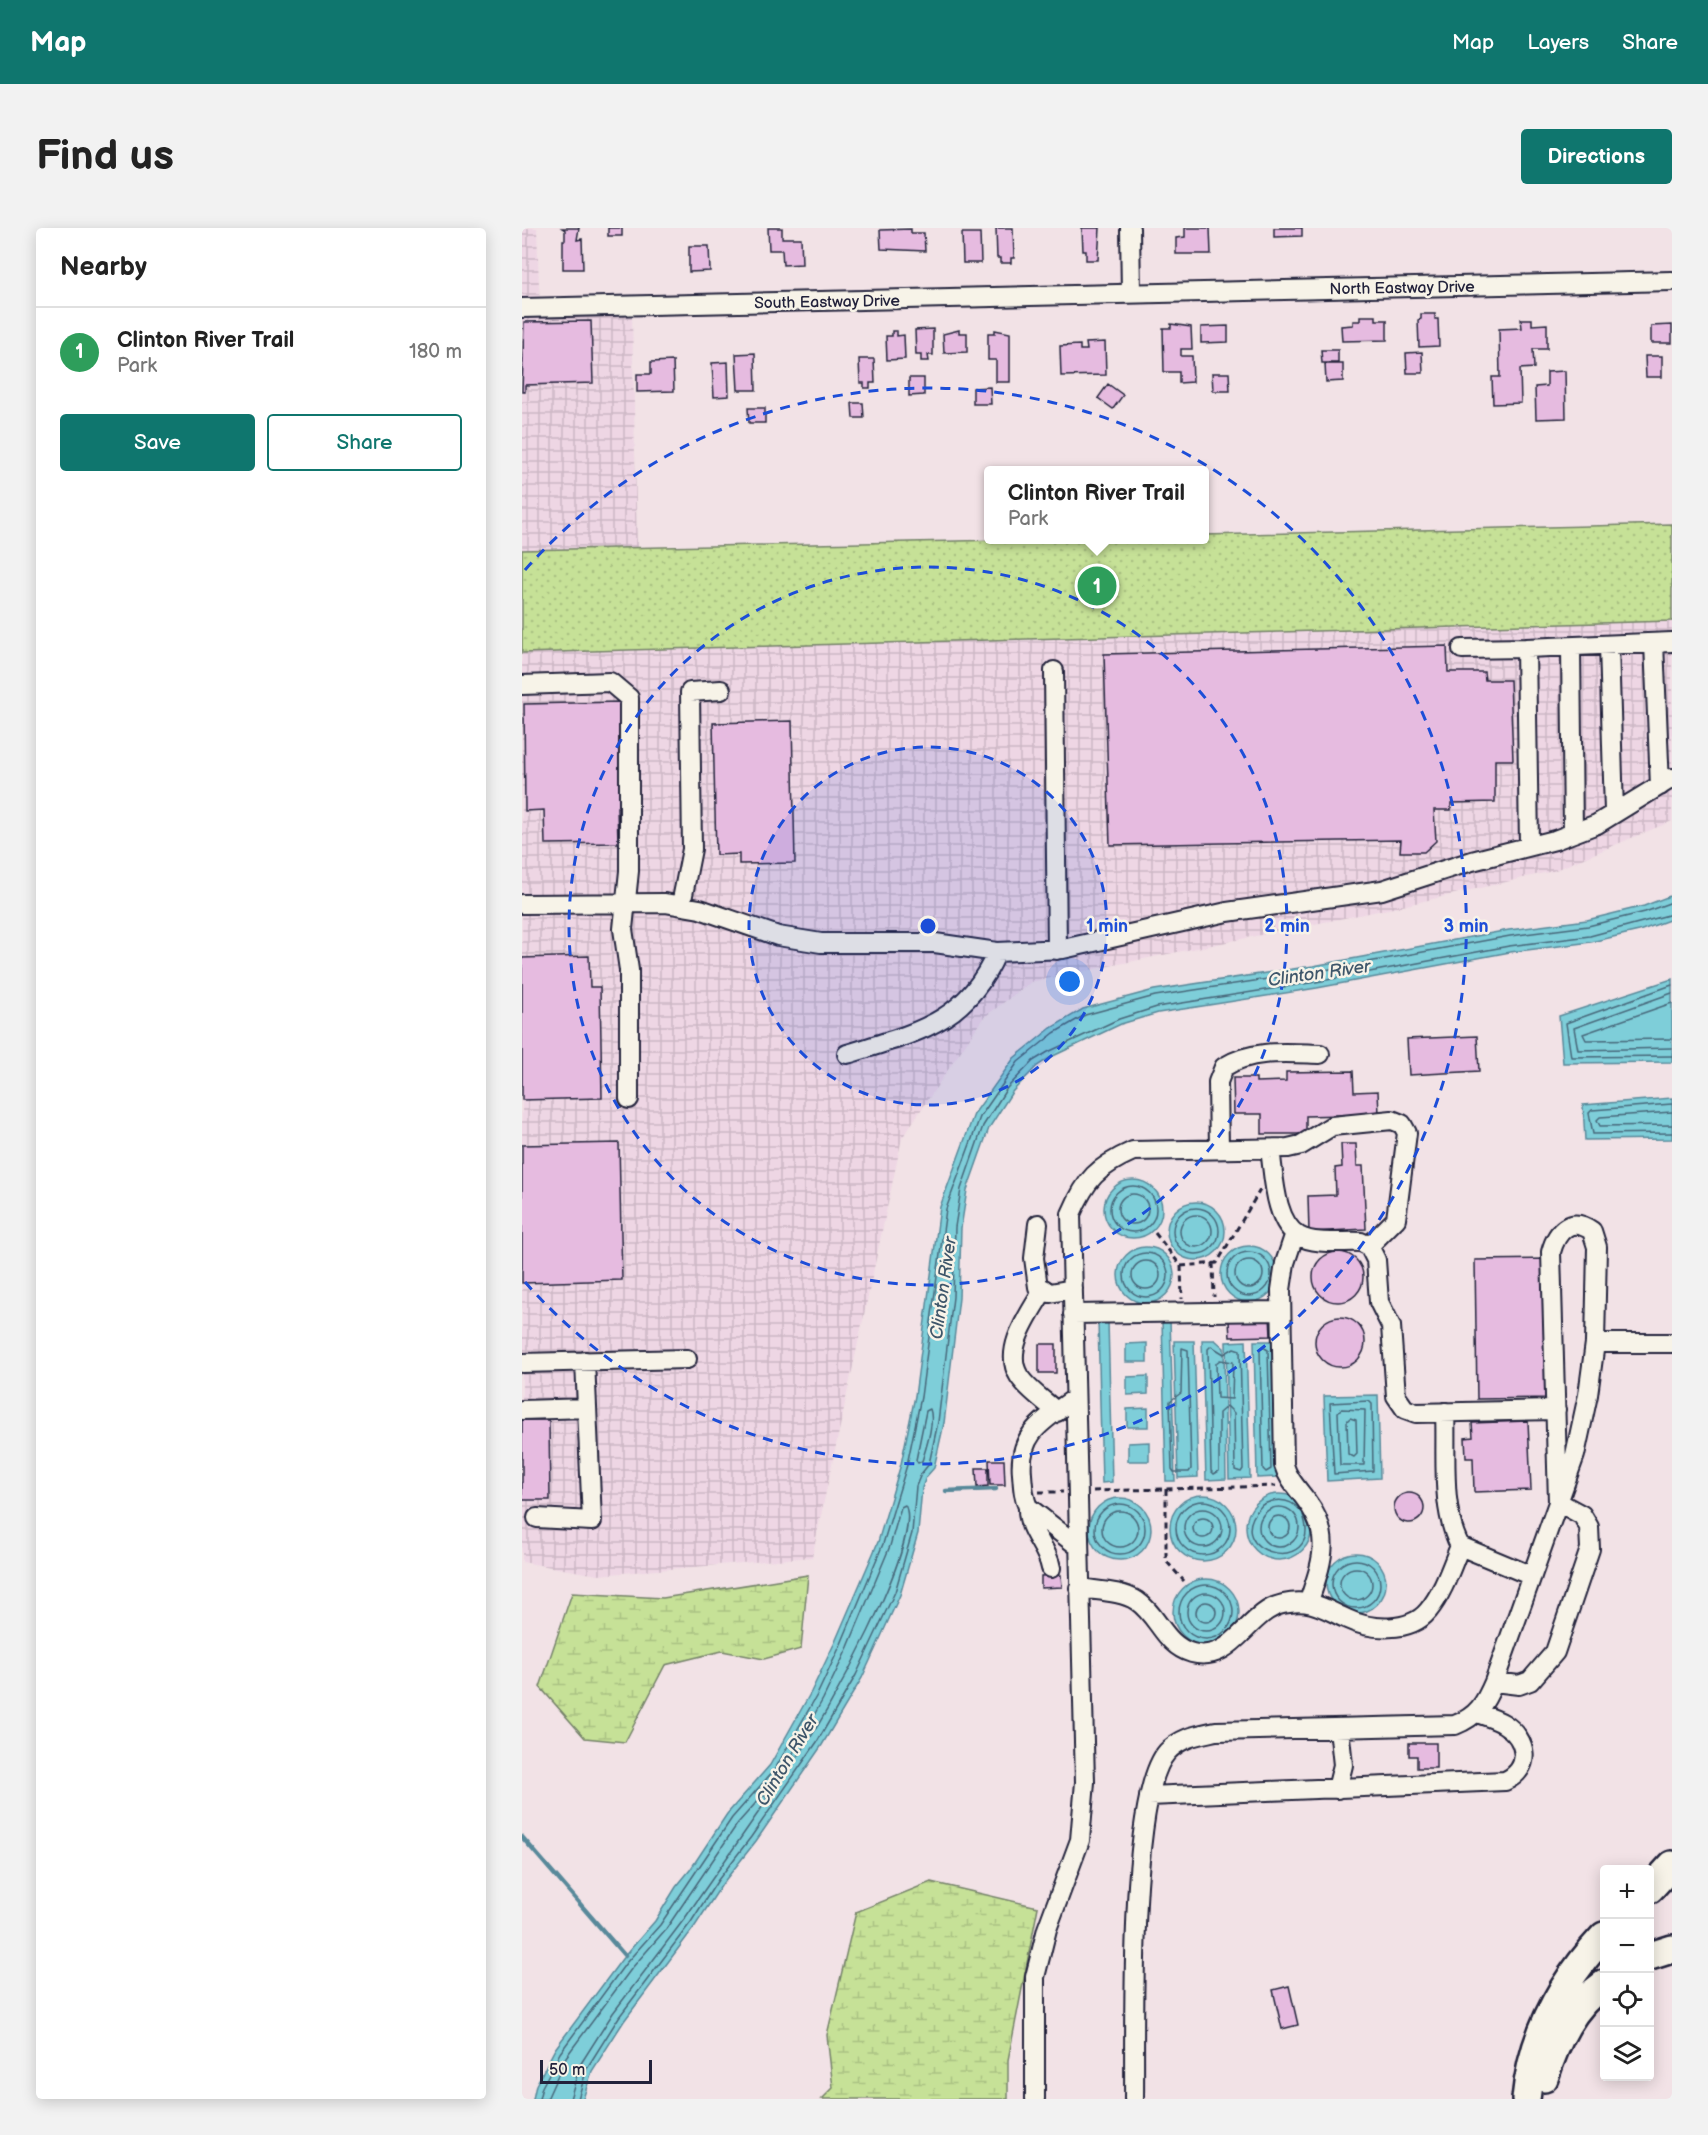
<!DOCTYPE html>
<meta charset="utf-8">
<style>
body{margin:0;font-family:"Balsamiq Sans",sans-serif;background:#f2f2f2;color:#222}
.controls{position:absolute;right:18px;bottom:18px;display:grid;overflow:hidden;border-radius:6px;box-shadow:0 3px 15px #0003}
.controls button{width:54px;height:54px;display:grid;place-items:center;padding:0;border:0;border-bottom:2px solid #e0e0e0;background:#fff;color:#222;font:30px sans-serif}
.scale{position:absolute;left:18px;bottom:15px;width:112px;box-sizing:border-box;padding-left:6px;border:3px solid #22223b;border-top:0;font-size:16px;line-height:21px;white-space:nowrap;color:#22223b;-webkit-text-stroke:4px #f7f3e8;paint-order:stroke}
.you{position:absolute;left:548px;top:754px;width:21px;height:21px;margin:-15px;border:4px solid #fff;border-radius:50%;background:#1a73e8;box-shadow:0 0 0 9px #1a73e833}
.badge{display:grid;place-items:center;width:39px;height:39px;border-radius:50%;background:#0f766e;color:#fff;font-size:20px;font-weight:700}
.pin{position:absolute;translate:-50% -50%;border:3px solid #fff;box-shadow:0 2px 6px #0006}
.popup{position:absolute;left:462px;top:238px;width:225px;height:78px;box-sizing:border-box;display:grid;place-content:center;border-radius:6px;background:#fff;filter:drop-shadow(0 2px 4px #0005);font-size:20px;white-space:nowrap;color:#767676}
.popup b{font-size:22px;color:#222}
.popup::after{content:'';position:absolute;left:50%;top:100%;margin-left:-12px;border:12px solid transparent;border-top-color:#fff}
.list{margin:0;padding:0;list-style:none}
h2{display:flex;justify-content:space-between;align-items:center;height:78px;margin:0;padding:0 24px;font-size:26px}
h2 small{font-size:20px;font-weight:400;color:#767676}
.list li{display:grid;grid-template-columns:39px 1fr auto;gap:18px;align-items:center;box-sizing:border-box;height:90px;padding:0 24px;border-top:2px solid #e0e0e0}
.list b{display:block;font-size:22px;white-space:nowrap}
.list p{margin:0;font-size:20px;white-space:nowrap;color:#767676}
.list em{font-size:20px;font-style:normal;color:#767676}
.actions{display:flex;gap:12px;padding:18px 24px}
.actions a{flex:1;padding:14px 0;border:2px solid #0f766e;border-radius:6px;text-align:center;font-size:21px;color:#0f766e}
.actions .main{background:#0f766e;color:#fff}
.icon{flex:none;width:33px;height:33px;fill:none;stroke:currentColor;stroke-width:2;stroke-linecap:round;stroke-linejoin:round}
.map{position:relative;flex:none;width:1150px;height:1871px;overflow:hidden;border-radius:6px}
header{display:flex;align-items:center;gap:36px;box-sizing:border-box;height:84px;padding:0 30px;background:#0f766e;color:#fff}
header strong{font-size:28px}
nav{display:flex;gap:33px;margin-inline-start:auto;font-size:21px}
.intro{display:flex;align-items:center;justify-content:space-between;box-sizing:border-box;height:144px;padding:0 36px}
h1{margin:0;font-size:42px}
.button{padding:15px 27px;border-radius:6px;background:#0f766e;color:#fff;font-size:21px;font-weight:700}
main{display:flex;gap:36px;padding:0 36px}
aside{flex:1;background:#fff;border-radius:6px;box-shadow:0 3px 15px #0003}
.map>svg:first-child{display:block}
.industrial{fill:url(#industrial-grid)}
.wetland{fill:url(#wetland-marsh);stroke:#748269;stroke-width:1.5}
.park{fill:url(#park-dots);stroke:#748269;stroke-width:1.5}
.water{fill:#7eced9;stroke:#59899a;stroke-width:1.5}
.lines{fill:none;stroke-linecap:round;stroke-linejoin:round}
.shore{stroke:#47677a;stroke-width:1.5}
.stream{stroke:#59899a;stroke-width:4.5}
.building{fill:#e6bbe0;stroke:#22223b;stroke-width:1.5}
.minor-casing{stroke:#22223b;stroke-width:22}
.highway-casing{stroke:#22223b;stroke-width:32}
.path{stroke:#22223b;stroke-width:3;stroke-dasharray:6 4.5;stroke-linecap:butt}
.minor{stroke:#f7f3e8;stroke-width:18}
.highway{stroke:#f7f3e8;stroke-width:27}
.ring{fill:none;stroke:#1d4ed8;stroke-width:3;stroke-dasharray:10 8}
.labels{text-anchor:middle;stroke-width:5;stroke-linejoin:round;paint-order:stroke}
.street-label{font-size:16px;fill:#22223b;stroke:#f7f3e8}
.water-label{font-size:18px;font-style:italic;fill:#3e566a;stroke:#f7f3e8}
.centre{fill:#1d4ed8;stroke:#f7f3e8;stroke-width:3}
.ring-label{font-size:18px;text-anchor:middle;font-weight:bold;fill:#1d4ed8;stroke:#f7f3e8;stroke-width:5;stroke-linejoin:round;paint-order:stroke}
</style>
<header>
<strong>Map</strong>
<nav><a>Map</a><a>Layers</a><a>Share</a></nav>
</header>
<div class="intro"><h1>Find us</h1><a class="button">Directions</a></div>
<main>
<aside>
<h2>Nearby<small></small></h2>
<ul class="list">
<li><span class="badge" style="background:#2e9e5b">1</span><div><b>Clinton River Trail</b><p>Park</p></div><em>180 m</em></li>
</ul>
<div class="actions"><a class="main">Save</a><a>Share</a></div>
</aside>
<div class="map">
<svg width="1150" height="1871" viewBox="0 0 1150 1871">
<defs>
<pattern id="industrial-grid" width="8" height="8" patternUnits="userSpaceOnUse" patternTransform="scale(1.5)"><rect width="8" height="8" fill="#eed6e4"/><path d="M0 4h8M4 0v8" fill="none" stroke="#ccb7c4"/></pattern>
<pattern id="wetland-marsh" width="20" height="14" patternUnits="userSpaceOnUse" patternTransform="scale(1.5)"><rect width="20" height="14" fill="#c6e197"/><path d="M1 5h8M5 5V1M11 12h8M15 12V8" fill="none" stroke="#aac183"/></pattern>
<pattern id="park-dots" width="8" height="8" patternUnits="userSpaceOnUse" patternTransform="scale(1.5)"><rect width="8" height="8" fill="#c6e197"/><path d="M2 2h.1M6 6h.1" fill="none" stroke="#aac183" stroke-width="1.8" stroke-linecap="round"/></pattern>
</defs>
<rect width="100%" height="100%" fill="#f2e2e6"/>
<filter id="ink" filterUnits="userSpaceOnUse"><feTurbulence type="fractalNoise" baseFrequency=".0167" numOctaves="2"/><feDisplacementMap in="SourceGraphic" scale="12" xChannelSelector="R" yChannelSelector="G"/><feConvolveMatrix kernelMatrix="1 2 1 2 8 2 1 2 1" color-interpolation-filters="sRGB"/></filter>
<g filter="url(#ink)">
<path class="industrial" d="M0,0H15L18,88L110,87L115,320L0,322Z
M1150,393V593L1031,643L876,679L509,754L461,790L380,910L290,1329L76,1347L0,1334V418L420,414Z"/>
<path class="wetland" d="M286,1347L279,1421L242,1431L200,1423L143,1437L103,1514L63,1510L18,1459L50,1365L141,1370Z
M409,1654L516,1679L486,1832V1871H300L311,1860L305,1807L334,1684Z"/>
<path class="park" d="M1150,296V393L0,425V322L482,312H683V307Z"/>
<path class="water" d="M1150,667V691L1117,703L1069,714L988,724L795,760L636,785L599,796L529,829L515,838L490,864L467,900L445,962L439,1000L437,1070L422,1195L412,1240L404,1249L400,1260L396,1305L378,1367L340,1450L300,1517L234,1613L201,1655L173,1698L102,1793L70,1843L61,1871H11L14,1857L33,1821L100,1731L133,1693L154,1659L168,1642L205,1586L248,1537L289,1464L313,1414L356,1314L379,1236L393,1168L418,979L452,886L492,830L529,800L561,781L632,762L791,738L987,702L1065,692L1122,678Z
M1150,751V834L1041,835L1037,788Z
M1150,870V911L1063,912L1061,877Z
M582 981a29 29 0 1 1 58 0a29 29 0 1 1-58 0Z
M645 1003a29 29 0 1 1 58 0a29 29 0 1 1-58 0Z
M699 1046a28 28 0 1 1 56 0a28 28 0 1 1-56 0Z
M596 1047a28 28 0 1 1 56 0a28 28 0 1 1-56 0Z
M640,1091L648,1092L653,1253H644Z
M576,1093H586L590,1254L580,1255Z
M680,1112H693L702,1120L704,1251L684,1252Z
M652,1113H672L676,1249L656,1250Z
M724,1113L728,1250L707,1251L704,1114Z
M732,1113H751L755,1249L735,1250Z
M625,1115V1134H604V1116Z
M626,1148V1166L605,1167V1149Z
M856,1167L858,1250L805,1253L802,1168Z
M626,1180V1199H605V1181Z
M627,1214V1233H606V1215Z
M724 1299a33 33 0 1 1 66 0a33 33 0 1 1-66 0Z
M648 1300a33 33 0 1 1 66 0a33 33 0 1 1-66 0Z
M567 1301a31 31 0 1 1 62 0a31 31 0 1 1-62 0Z
M804 1355a30 30 0 1 1 60 0a30 30 0 1 1-60 0Z
M651 1384a33 33 0 1 1 66 0a33 33 0 1 1-66 0Z"/>
<g class="lines">
<path class="shore" d="M1150,757L1044,795L1049,829L1150,828
M1150,765L1052,800L1056,822L1150,820
M1150,775L1061,806L1064,812L1150,811
M1150,876L1070,882L1067,885L1071,906L1150,905
M1150,884L1078,889L1075,892L1078,898L1150,897
M588 981a23 23 0 1 1 46 0a23 23 0 1 1-46 0Z
M596 981a15 15 0 1 1 30 0a15 15 0 1 1-30 0Z
M651 1003a23 23 0 1 1 46 0a23 23 0 1 1-46 0Z
M658 1003a16 16 0 1 1 32 0a16 16 0 1 1-32 0Z
M705 1046a22 22 0 1 1 44 0a22 22 0 1 1-44 0Z
M602 1047a22 22 0 1 1 44 0a22 22 0 1 1-44 0Z
M713 1046a14 14 0 1 1 28 0a14 14 0 1 1-28 0Z
M610 1047a14 14 0 1 1 28 0a14 14 0 1 1-28 0Z
M689,1118L702,1126L712,1120L718,1122L721,1241L719,1244L713,1242L712,1185L705,1178L697,1185V1243L692,1246L689,1243L686,1121Z
M741,1119L746,1122L749,1241L744,1244L741,1241L738,1122Z
M660,1120L666,1122L669,1241L667,1244H652L650,1241L648,1173L659,1165Z
M698,1132L711,1134L710,1171L695,1170L694,1135Z
M847,1173L850,1176L851,1243L812,1246L808,1175Z
M408,1181C413,1194 404,1220 400,1233L396,1235L394,1232L404,1183Z
M819,1181L843,1182L842,1237H818L816,1184Z
M828,1190L834,1192L835,1226L832,1229L826,1226L825,1193Z
M654 1300a27 27 0 1 1 54 0a27 27 0 1 1-54 0Z
M573 1301a25 25 0 1 1 50 0a25 25 0 1 1-50 0Z
M383,1277C403,1312 301,1495 276,1528L272,1529L271,1525L301,1471L326,1419L368,1318L379,1279Z
M737 1299a20 20 0 1 1 40 0a20 20 0 1 1-40 0Z
M662 1300a19 19 0 1 1 38 0a19 19 0 1 1-38 0Z
M779,1283C768,1270 754,1270 740,1277C693,1327 803,1350 781,1287
M580 1301a18 18 0 1 1 36 0a18 18 0 1 1-36 0Z
M746 1299a11 11 0 1 1 22 0a11 11 0 1 1-22 0Z
M671 1300a10 10 0 1 1 20 0a10 10 0 1 1-20 0Z
M810 1356a24 24 0 1 1 48 0a24 24 0 1 1-48 0Z
M818 1356a16 16 0 1 1 32 0a16 16 0 1 1-32 0Z
M657 1384a27 27 0 1 1 54 0a27 27 0 1 1-54 0Z
M665 1384a19 19 0 1 1 38 0a19 19 0 1 1-38 0Z
M674 1384a10 10 0 1 1 20 0a10 10 0 1 1-20 0Z
M17,1871L20,1859L38,1825L104,1735L138,1697L210,1590L253,1541L295,1467L319,1416L361,1316L385,1237L399,1169L424,981L458,889L496,834L532,805L563,787L633,768L792,744L988,708L1066,698L1123,684L1150,674
M25,1871L44,1829L110,1740L144,1701L216,1595L240,1568H244L245,1572L163,1690L91,1785L58,1837L48,1871
M56,1871L65,1840L97,1789L169,1694L196,1652L229,1609L295,1514L334,1447L373,1364L390,1305L394,1258L399,1246L407,1236L416,1194L431,1069L433,999L439,961L461,898L485,860L511,833L526,824L597,791L635,779L794,754L987,718L1068,708L1150,686"/>
<path class="stream" d="M424,1263L474,1261
M0,1609L103,1728"/>
</g>
<path class="building" d="M40,0H57L55,12L60,11L61,41H41V12H43V2Z
M86,0H100V8H86Z
M246,0H260V10H279L280,36L261,37L260,22H247Z
M474,0H491L492,30H489V35H478V30H475Z
M560,0H578L576,32H564V23H561Z
M663,0H688L689,26H654V10L663,9Z
M752,0H780V8L752,9Z
M389,1V5H402L403,23L359,21L358,2Z
M440,5H458L459,35H441Z
M167,18H187L188,43L167,44Z
M899,86H913V91H916L917,118L897,119L896,92L899,91Z
M838,88H854V92H865V112L820,113L819,98L831,97V93H838Z
M999,91H1010V97L1025,96V121H1011L1012,140L998,141L999,175L971,176L970,149H978L977,101L1000,100Z
M69,93L71,155L3,157V164H0L2,94Z
M649,96L669,99L670,121H659V128H670L671,154L657,155V144H642L641,100H649Z
M1150,97V115H1129V98Z
M706,98V114L679,115V99Z
M411,101V127H406L407,133H399V127H394L393,102Z
M437,102V105H445V124L422,125L421,106Z
M473,102L488,105V154H474V132H466V105H473Z
M370,103H375V108L382,107L383,131L365,132L364,108H370Z
M583,114L584,147L539,148L538,118L558,117V122H565L564,115Z
M799,122H816V135H800Z
M900,124L901,145H885L884,125Z
M233,125L234,162H216L214,126Z
M1123,128H1140V149H1124Z
M337,131H352L353,155H348V160H342V155H338Z
M151,133L152,163L115,164V146H129V134Z
M206,134L207,168L192,169L190,135Z
M803,136H821V153L804,154Z
M1043,143L1044,190L1014,191L1013,159L1025,158V144Z
M690,145H707L708,163H691Z
M387,150H402V167L387,168Z
M586,156L601,167L591,181L576,170Z
M468,159L469,176H451V160Z
M330,175H341L342,190H331Z
M226,180H243V195H227Z
M925,418L926,444H962L963,452H988L991,532H973V574L929,575V582H912L914,613L902,624H878L879,612L588,617L582,426Z
M100,474L102,579H95L96,615L23,616L22,582L3,583L2,476Z
M270,493L273,635L217,636V626L194,627L191,495Z
M67,728L68,759H78L80,870L0,872V730Z
M955,808L957,843L887,847L885,811Z
M831,843L832,864L856,863L857,886L784,888V906H740V886H712L711,850H734V854L764,853V844Z
M97,915L100,1052L0,1055V917Z
M819,916H834L835,938H841L844,1001L787,1004L786,968L814,967L813,940L820,939Z
M791 1049a25 25 0 1 1 50 0a25 25 0 1 1-50 0Z
M1026,1031L1028,1170L955,1171L953,1032Z
M748,1088L749,1108L708,1109L707,1093H701V1089Z
M793 1114a25 25 0 1 1 50 0a25 25 0 1 1-50 0Z
M517,1116H534V1145H517Z
M0,1192H27L28,1272H0Z
M1006,1193L1009,1262L952,1264L951,1230H944L943,1210L951,1209L950,1195Z
M467,1232H482L483,1257H468Z
M454,1240H466V1258L455,1259Z
M872 1280a15 15 0 1 1 30 0a15 15 0 1 1-30 0Z
M539,1347L540,1359L519,1360V1348Z
M887,1515H914V1540H895V1528H887Z
M767,1758L776,1797L760,1801L751,1762Z"/>
<g class="lines">
<g class="minor-casing">
<path id="minor" d="M608,0L609,65
M0,80L1150,53
M1132,415L1138,558
M1087,417L1092,584
M1049,419L1051,605
M940,421L1004,420
M532,443L535,722
M0,457L88,454L107,470V643L101,701L107,742V871
M1007,617L1004,420L1150,414
M0,676L143,675L178,681L256,708L299,715H413L475,724L541,721L705,684L860,662L950,633L1033,612L1075,596L1150,550
M159,677L170,621L168,464L199,462
M325,826C393,805 444,796 475,724
M697,921L696,854L702,839C730,821 766,825 798,826
M748,921C752,946 752,994 777,1008C793,1017 821,1013 839,1014L847,1018L854,1032L857,1074L869,1098L874,1168L883,1181L894,1185L1034,1182
M516,996L512,1030L516,1059L528,1065L551,1061
M773,1005L763,1035L759,1062L762,1237C766,1251 775,1260 784,1272C811,1308 800,1333 787,1373
M522,1061C509,1084 480,1121 497,1148C505,1161 523,1173 535,1184
M551,1086L759,1083
M1073,1115H1150
M0,1135L165,1131
M553,1170C523,1192 496,1204 500,1246C501,1258 501,1268 506,1279L557,1319
M0,1182L65,1180
M923,1184C925,1226 918,1280 938,1318L1010,1348
M506,1279C505,1304 525,1317 529,1340
M15,1290L70,1293L63,1133
M557,1360C575,1363 600,1363 615,1373C637,1388 642,1417 670,1425C711,1436 726,1383 761,1376C789,1370 801,1380 825,1391C848,1402 888,1405 906,1383C921,1365 929,1340 938,1318
M972,1454L997,1457L1008,1453L1033,1424L1068,1321L1067,1299L1060,1287L1036,1274
M815,1561L821,1537L817,1500
M627,1568L983,1553C1010,1541 1006,1511 982,1496C974,1491 964,1488 955,1485
M513,1871V1749L525,1701L558,1612L563,1554L549,986C564,951 575,939 611,923L766,920L779,917L810,898L870,892L880,896L885,905L874,991L847,1018
M612,1871C613,1804 606,1568 645,1524C659,1509 676,1507 694,1503L933,1497C956,1488 963,1475 972,1454L1053,1227L1066,1167L1073,1115L1075,1019L1070,1003C1049,988 1035,1002 1029,1024L1036,1274"/>
</g>
<g class="highway-casing">
<path id="highway" d="M1128,1661L1150,1637
M1128,1728L1150,1721
M1022,1850C1034,1813 1050,1778 1082,1756
M1004,1871C1010,1808 1039,1754 1082,1708"/>
</g>
<path class="path" d="M633,1005L659,1038L695,1035L738,962
M691,1035L692,1069
M659,1038L660,1071
M644,1261V1333L662,1353
M571,1263L754,1258
M517,1264H541"/>
<use href="#minor" class="minor"/>
<use href="#highway" class="highway"/>
</g>
</g>
<circle cx="406" cy="698" r="179" fill="#1d4ed8" fill-opacity=".12"/>
<g class="ring">
<circle cx="406" cy="698" r="179"/>
<circle cx="406" cy="698" r="359"/>
<path d="M3 342A538 538 0 1 1 3 1054"/>
</g>
<g class="labels">
<g class="street-label">
<text transform="translate(880 59) rotate(-1)" y="6">North Eastway Drive</text>
<text transform="translate(305 73) rotate(-1)" y="6">South Eastway Drive</text>
</g>
<g class="water-label">
<text transform="translate(797 745) rotate(-8)" y="6">Clinton River</text>
<text transform="translate(421 1060) rotate(-82)" y="6">Clinton River</text>
<text transform="translate(265 1532) rotate(-59)" y="6">Clinton River</text>
</g>
</g>
<circle cx="406" cy="698" r="9" class="centre"/>
<g class="ring-label">
<text x="585" y="704">1 min</text>
<text x="765" y="704">2 min</text>
<text x="944" y="704">3 min</text>
</g>
</svg>
<div class="controls">
<button>+</button>
<button>−</button>
<button><svg class="icon" aria-label="locate" viewBox="0 0 24 24"><circle cx="12" cy="12" r="6"/><path d="M12 2v4M12 18v4M2 12h4M18 12h4"/></svg></button>
<button><svg class="icon" aria-label="layers" viewBox="0 0 24 24"><path d="M12 4l9 5-9 5-9-5zM3 14l9 5 9-5"/></svg></button>
</div>
<div class="scale">50 m</div>
<div class="you"></div>
<div class="pin badge" style="left:575px;top:358px;background:#2e9e5b">1</div>
<div class="popup"><b>Clinton River Trail</b>Park</div>
</div>
</main>
